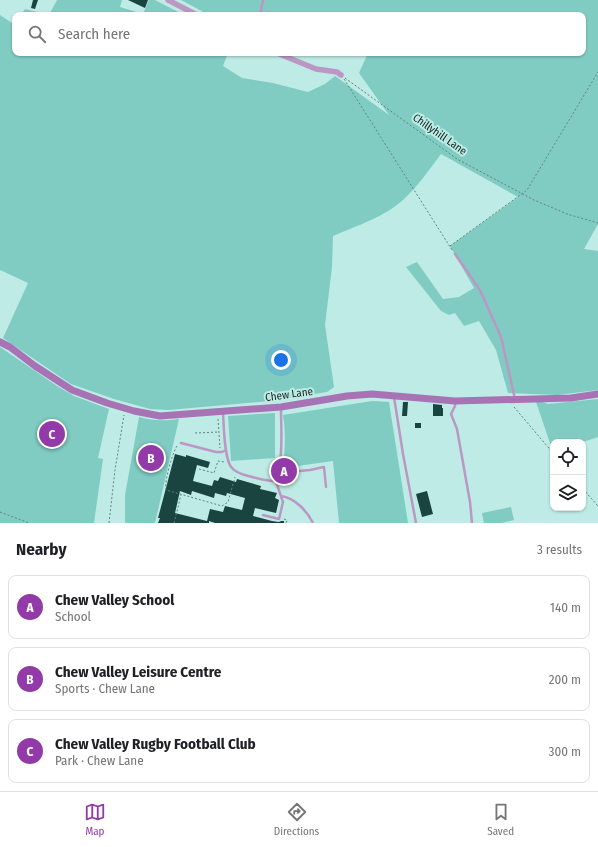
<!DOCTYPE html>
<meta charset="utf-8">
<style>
body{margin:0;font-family:"Fira Sans Condensed",sans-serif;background:#f2f2f2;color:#202124}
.controls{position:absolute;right:12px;bottom:12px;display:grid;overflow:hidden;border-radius:8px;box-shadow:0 1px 3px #0004}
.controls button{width:36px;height:36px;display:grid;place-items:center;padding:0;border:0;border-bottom:1px solid #e0e0e0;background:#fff;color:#202124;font:20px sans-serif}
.you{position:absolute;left:281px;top:360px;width:14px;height:14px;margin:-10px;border:3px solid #fff;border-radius:50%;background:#1a73e8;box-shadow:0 0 0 6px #1a73e833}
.badge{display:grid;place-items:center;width:26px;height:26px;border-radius:50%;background:#923aa7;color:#fff;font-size:13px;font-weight:700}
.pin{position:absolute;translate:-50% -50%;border:2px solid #fff;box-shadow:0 1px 4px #0006}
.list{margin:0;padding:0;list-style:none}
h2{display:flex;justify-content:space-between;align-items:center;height:52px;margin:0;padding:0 16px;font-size:17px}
h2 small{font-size:13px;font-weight:400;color:#757577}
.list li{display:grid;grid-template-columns:26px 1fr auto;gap:12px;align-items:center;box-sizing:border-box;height:64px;margin:0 8px 8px;padding:0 8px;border:1px solid #e0e0e0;border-radius:8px}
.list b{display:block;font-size:15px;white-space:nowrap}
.list p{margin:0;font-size:13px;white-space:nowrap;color:#757577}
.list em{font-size:13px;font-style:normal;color:#757577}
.icon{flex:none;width:22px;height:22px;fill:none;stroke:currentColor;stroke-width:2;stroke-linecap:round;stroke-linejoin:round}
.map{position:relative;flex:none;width:598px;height:523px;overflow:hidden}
.search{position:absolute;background:#fff;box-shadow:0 1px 3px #0004;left:12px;right:12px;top:12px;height:44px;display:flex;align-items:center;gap:10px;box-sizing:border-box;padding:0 14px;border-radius:8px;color:#757577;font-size:15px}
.sheet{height:268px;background:#fff}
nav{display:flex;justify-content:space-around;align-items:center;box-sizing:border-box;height:56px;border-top:1px solid #e0e0e0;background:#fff;font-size:11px;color:#757577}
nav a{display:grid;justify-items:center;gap:2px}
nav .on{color:#923aa7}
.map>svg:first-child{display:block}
.green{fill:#80ccc3}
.building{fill:#194440;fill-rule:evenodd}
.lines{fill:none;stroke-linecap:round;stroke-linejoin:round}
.path{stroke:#63827e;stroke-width:1;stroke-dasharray:2 2;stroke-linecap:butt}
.lane{stroke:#bb98c4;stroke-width:2.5}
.street{stroke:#bb98c4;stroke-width:5.5}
.secondary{stroke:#a873b5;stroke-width:7}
.labels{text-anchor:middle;stroke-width:4;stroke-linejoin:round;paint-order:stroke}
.street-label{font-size:11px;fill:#152725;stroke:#beebe5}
</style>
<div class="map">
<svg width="598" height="523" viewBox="0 0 598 523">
<rect width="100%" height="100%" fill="#beebe5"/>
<path class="green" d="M57,0H122L120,7L143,14L149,0H155L184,15H21L25,9L49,15Z
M181,0H598V224L584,249L598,251V390L557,395L508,393L496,350L479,321L464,326L455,313L449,315L441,311L406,267L417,262L443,299L459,297L474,288L450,246L518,197L441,154C429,170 418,186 404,199C385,217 356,226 333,236L332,267L325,325L334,387L327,392L270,401L169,410L150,409L114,399L71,384L3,338L28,283L0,270V15L15,25V53H228L223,66L242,78L273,83L308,92L325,84L335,76L389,115L359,73L368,53H583V15H209Z
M0,347L57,386L74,396L109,409L98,458L103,459L94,523H0Z
M535,399L548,404L598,399V437L583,442H553V452Z
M372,401L389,402L408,523H339L333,461L283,468C285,450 286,433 283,415Z
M275,413V458L231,461L228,416Z
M139,417C153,421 165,421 179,419L155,523H125V495Z
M511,507L514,520L501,523H484L482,513Z"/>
<path class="building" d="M33,0H38L35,9L31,8Z
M128,0H148L145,8Z
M403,402H408L407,416H402Z
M433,404L442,405V408H443V416H433Z
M415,423H421V428H415Z
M175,454L186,457V455L210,462L208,468L197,465L193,481L212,486L214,480L218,481L220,477L236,482L237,479L261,486L260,489L277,493L275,498L279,500L276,513L255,508L253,516L272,521L279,522L281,521H284V523H215L209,521V523H158L160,518H158ZM180,491L191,495L192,491L214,498L215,493L226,496L227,493L245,498L242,510L225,506L223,512L210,509L207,521L175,513Z
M427,491L433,514L422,517L416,494Z"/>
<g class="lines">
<path class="path" d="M345,78L457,159L534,200L567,214L598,223
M344,79L452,250
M450,246L527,190L598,72
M514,407L553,453
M218,419L220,448
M195,433L219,432
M177,446C172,454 164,482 166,490L222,506L228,502L235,477
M199,469L214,473L218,461L225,462
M583,489L598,506
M0,512L29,523
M284,519L287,520L286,523
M109,523L115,470L124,415
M174,523L181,495"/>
<path class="lane" d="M260,15L263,0
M455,254L480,290L501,337L515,399
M394,397L403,454L416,523
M455,401V406L451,414L457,429L470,502L472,523
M223,413C224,426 224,460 232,468C237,474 245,475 252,477C259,479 266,481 274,481C284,469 281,425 281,409
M181,443L216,452H222L226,450
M278,473L310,470L324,467L326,487
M281,496C295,498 307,511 313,523
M263,515L279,519L283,502L275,479"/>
<path class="street" d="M168,0L197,15
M277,53L316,69L337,72L341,75"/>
<path class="secondary" d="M0,342L10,347L35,366L72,390L107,403L134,411L160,416L281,407L347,396L372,394L455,401L571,398L598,394"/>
</g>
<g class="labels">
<g class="street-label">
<text transform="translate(440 134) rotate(35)" y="4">Chillyhill Lane</text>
<text transform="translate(289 394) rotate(-8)" y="4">Chew Lane</text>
</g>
</g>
</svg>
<div class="controls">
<button><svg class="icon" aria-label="locate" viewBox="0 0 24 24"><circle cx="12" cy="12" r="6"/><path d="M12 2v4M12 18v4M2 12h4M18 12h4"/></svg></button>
<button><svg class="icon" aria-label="layers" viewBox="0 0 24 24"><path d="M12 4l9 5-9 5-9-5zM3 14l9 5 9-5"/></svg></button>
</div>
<div class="you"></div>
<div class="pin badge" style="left:284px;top:471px">A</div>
<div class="pin badge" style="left:151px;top:458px">B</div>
<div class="pin badge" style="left:52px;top:434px">C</div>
<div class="search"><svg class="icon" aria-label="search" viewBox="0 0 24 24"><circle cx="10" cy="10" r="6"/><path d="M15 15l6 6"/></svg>Search here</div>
</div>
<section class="sheet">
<h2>Nearby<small>3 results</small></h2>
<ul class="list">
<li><span class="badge">A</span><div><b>Chew Valley School</b><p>School</p></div><em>140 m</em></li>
<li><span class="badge">B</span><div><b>Chew Valley Leisure Centre</b><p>Sports · Chew Lane</p></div><em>200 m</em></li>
<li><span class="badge">C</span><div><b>Chew Valley Rugby Football Club</b><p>Park · Chew Lane</p></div><em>300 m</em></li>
</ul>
</section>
<nav>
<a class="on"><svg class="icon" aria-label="map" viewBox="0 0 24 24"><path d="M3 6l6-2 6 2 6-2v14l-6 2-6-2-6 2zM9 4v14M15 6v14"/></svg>Map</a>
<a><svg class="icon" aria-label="directions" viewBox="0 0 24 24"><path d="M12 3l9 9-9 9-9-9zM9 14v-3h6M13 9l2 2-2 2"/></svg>Directions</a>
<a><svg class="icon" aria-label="saved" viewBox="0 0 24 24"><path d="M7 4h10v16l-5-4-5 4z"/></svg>Saved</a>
</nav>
